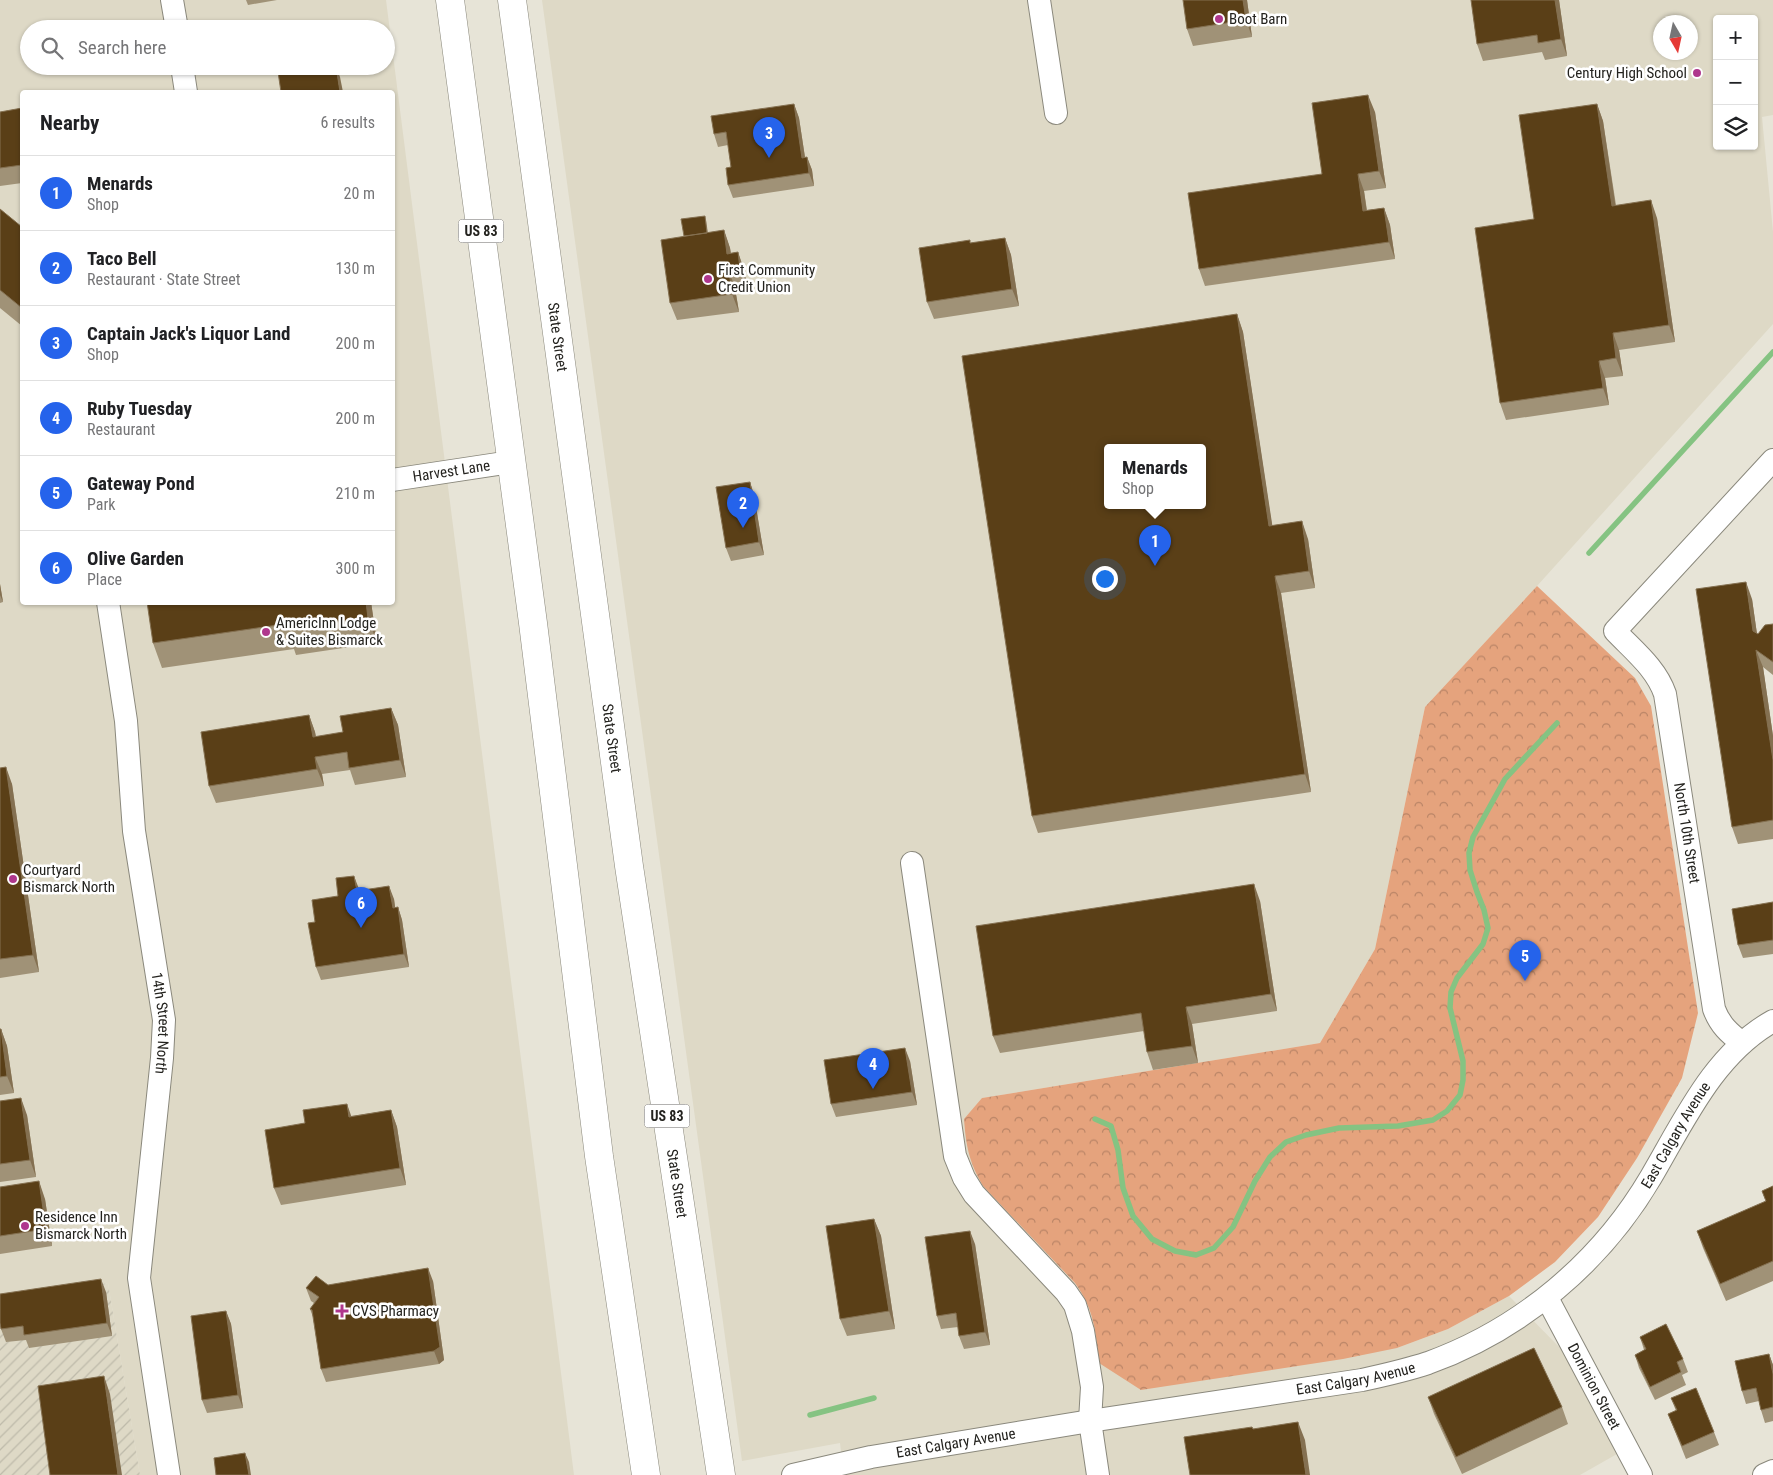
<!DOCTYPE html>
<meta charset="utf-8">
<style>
body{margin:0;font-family:"Roboto Condensed",sans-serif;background:#f6f6f6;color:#202124}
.controls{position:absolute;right:15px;top:15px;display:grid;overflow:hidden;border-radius:5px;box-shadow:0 1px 4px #0004}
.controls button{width:45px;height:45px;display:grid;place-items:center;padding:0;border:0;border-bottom:1px solid #e0e0e0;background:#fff;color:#202124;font:25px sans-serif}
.compass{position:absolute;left:1653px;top:15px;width:45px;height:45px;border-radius:50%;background:#fff;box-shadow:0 1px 4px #0004;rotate:171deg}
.you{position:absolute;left:1104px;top:578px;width:18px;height:18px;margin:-12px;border:4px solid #fff;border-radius:50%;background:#1a73e8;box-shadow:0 0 0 8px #1a73e833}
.badge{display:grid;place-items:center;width:32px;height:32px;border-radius:50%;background:#2563eb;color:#fff;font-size:16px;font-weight:700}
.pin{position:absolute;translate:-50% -41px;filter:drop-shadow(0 1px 2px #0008)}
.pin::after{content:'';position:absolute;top:26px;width:18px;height:15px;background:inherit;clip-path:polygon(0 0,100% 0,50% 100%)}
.popup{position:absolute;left:1104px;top:444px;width:102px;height:65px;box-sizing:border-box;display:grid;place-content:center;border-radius:5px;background:#fff;filter:drop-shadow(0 1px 4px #0005);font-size:16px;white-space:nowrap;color:#757577}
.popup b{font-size:19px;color:#202124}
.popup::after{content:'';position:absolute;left:50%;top:100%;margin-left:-10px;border:10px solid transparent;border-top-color:#fff}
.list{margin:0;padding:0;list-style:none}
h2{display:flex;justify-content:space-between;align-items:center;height:65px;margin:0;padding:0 20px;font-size:21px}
h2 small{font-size:16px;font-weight:400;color:#757577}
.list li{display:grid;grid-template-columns:32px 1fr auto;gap:15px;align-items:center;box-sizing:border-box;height:75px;padding:0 20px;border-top:1px solid #e0e0e0}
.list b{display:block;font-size:19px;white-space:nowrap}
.list p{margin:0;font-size:16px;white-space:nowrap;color:#757577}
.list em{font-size:16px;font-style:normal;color:#757577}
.icon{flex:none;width:28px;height:28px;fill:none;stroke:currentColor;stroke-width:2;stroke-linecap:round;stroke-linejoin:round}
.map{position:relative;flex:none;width:1773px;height:1475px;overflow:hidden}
.search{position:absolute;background:#fff;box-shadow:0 1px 4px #0004;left:20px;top:20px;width:375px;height:55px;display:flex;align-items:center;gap:12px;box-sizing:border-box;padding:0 18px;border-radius:28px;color:#757577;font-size:19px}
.panel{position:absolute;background:#fff;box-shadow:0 1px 4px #0004;left:20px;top:90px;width:375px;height:515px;border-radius:5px}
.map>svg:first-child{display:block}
.built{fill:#ded9c6;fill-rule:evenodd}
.industrial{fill:url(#industrial-furrows)}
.park{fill:url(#park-crowns)}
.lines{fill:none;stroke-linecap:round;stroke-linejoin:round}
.stream{stroke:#85c382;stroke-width:5.5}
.minor-casing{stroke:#8a887c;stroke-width:24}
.highway-casing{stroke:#8a887c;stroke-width:29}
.minor{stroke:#fff;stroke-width:22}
.highway{stroke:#fff;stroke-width:28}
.wall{fill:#a09277}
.shaded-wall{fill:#847051}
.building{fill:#5a3f17;stroke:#847051;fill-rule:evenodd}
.poi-dot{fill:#af378d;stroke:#fff;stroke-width:2}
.labels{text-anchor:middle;stroke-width:5;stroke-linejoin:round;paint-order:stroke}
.shield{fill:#fff;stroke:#666562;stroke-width:1}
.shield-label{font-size:14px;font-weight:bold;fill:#24231f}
.poi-label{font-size:15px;fill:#24231f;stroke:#fff;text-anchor:start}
.street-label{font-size:15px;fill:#24231f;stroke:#fff}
</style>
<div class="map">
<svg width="1773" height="1475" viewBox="0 0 1773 1475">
<defs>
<pattern id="industrial-furrows" width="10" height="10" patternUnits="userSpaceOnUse" patternTransform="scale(1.25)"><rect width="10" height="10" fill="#ded9c6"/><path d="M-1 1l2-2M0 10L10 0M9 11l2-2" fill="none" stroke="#bebaaa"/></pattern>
<pattern id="park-crowns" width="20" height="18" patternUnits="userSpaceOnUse" patternTransform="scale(1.25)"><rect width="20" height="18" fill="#e5a37d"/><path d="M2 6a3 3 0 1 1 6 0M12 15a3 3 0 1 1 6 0" fill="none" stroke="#b98466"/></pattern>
</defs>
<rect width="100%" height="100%" fill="#e7e4d7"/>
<path class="built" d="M0,0H386L574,1475H140L108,1283L0,1301ZM29,29H386V66H29ZM22,92H392V602H22Z
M542,0H1773V115L1762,117L1773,232V324L1528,596L1425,707L1375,949L1320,1043L982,1098L1075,1283L1086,1298L1093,1319L1099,1363L1397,1348L1448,1329L1509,1296L1568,1356L1617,1454L1580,1475H844L840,1443L742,1461ZM1717,19H1754V146H1717ZM1660,22H1690V52H1660ZM1108,447H1202V505H1108Z"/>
<path class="industrial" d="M108,1283L140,1475H0V1301Z"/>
<path class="park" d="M1537,586L1635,678L1651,706L1698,1013L1682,1078L1637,1158L1598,1217L1555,1262L1509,1296L1448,1329L1397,1348L1343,1359L1141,1390L1099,1363C1095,1330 1095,1311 1075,1283L983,1186C969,1162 966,1146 964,1119L982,1098L1320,1043L1375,949L1425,707Z"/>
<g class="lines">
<path class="stream" d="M1589,553L1773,352
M1095,1119L1111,1126L1118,1150L1123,1188L1133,1216L1152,1239L1175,1251L1196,1255L1214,1248L1233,1227L1255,1181L1270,1157L1286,1142L1306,1135L1339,1128L1398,1126L1433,1120L1447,1111L1460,1095L1463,1080V1061L1450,1008L1451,992L1457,978L1483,944L1488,928L1484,910L1477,892L1470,870L1469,853L1473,837L1505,779L1557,723
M810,1415L874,1398"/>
<g class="minor-casing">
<g id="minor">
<path d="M172,0L177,29"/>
<path d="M1039,0L1056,113"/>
<path d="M182,66L186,92"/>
<path id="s1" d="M392,480L511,462"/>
<path id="s2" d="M108,602L126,721L134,831L164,1020L162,1058L139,1278L169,1475"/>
<path d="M912,863L955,1156L964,1178L974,1194L1066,1292L1075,1305L1083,1331L1092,1387L1090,1421L1098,1475"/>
<path d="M1742,1043C1729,1033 1720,1025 1714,1009L1665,694C1656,668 1634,651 1615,631L1773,460"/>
<path id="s3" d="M1547,1298L1641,1475"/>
<path id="s4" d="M793,1475L871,1457L1090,1421L1362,1380C1385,1375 1407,1370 1428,1363C1522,1329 1601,1262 1651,1177C1684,1121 1714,1054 1773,1021"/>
<path d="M1764,1475L1773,1471"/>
</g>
</g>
<g class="highway-casing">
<g id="highway">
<path d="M450,0L533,623L599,1156L646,1475"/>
<path id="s5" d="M512,0L629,866L721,1475"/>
</g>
</g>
<use href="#minor" class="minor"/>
<use href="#highway" class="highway"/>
</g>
<path class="wall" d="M246,0H277L248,5Z
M1247,0L1252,37L1193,46L1187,29Z
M1471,0H1559L1567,56L1545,60L1542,52L1483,61L1477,44Z
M794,104L799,118L805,157H807L812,170L814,186L733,198L728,185L731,167L728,145L718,147L714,134Z
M1597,104L1603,121L1616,205L1657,218L1675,342L1619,350L1623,376L1605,378L1609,405L1506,420L1500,403L1534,219Z
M22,108V183L0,186V112Z
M1375,112L1386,188L1364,191L1367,210L1384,208L1390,225L1395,259L1205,286L1199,269L1322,174Z
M0,209L22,227V326L0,308Z
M706,220L708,233L724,230L730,248L731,253L738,252L744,270L747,286L735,288L739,312L677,320L670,303L684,236Z
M1005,238L1011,255L1019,306L934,319L927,302L971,243Z
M1237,314L1243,332L1272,526L1308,539L1315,588L1281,593L1311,792L1038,833L1032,816Z
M750,482L754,495L764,555L731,561L726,548Z
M0,584L3,602L0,603Z
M1752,599L1757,634H1758L1773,624V675L1763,667L1773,736V839L1738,844L1732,827Z
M371,602L377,643L296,655L294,649L162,668L153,643Z
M391,708L398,725L406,777L355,785L350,770L322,774L324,786L216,803L209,786L309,715L315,732L316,737L343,732Z
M0,768L12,784L39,972L0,978Z
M359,889L360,891L394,899L395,908L398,907L402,920L409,967L321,980L316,967L315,922L338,896Z
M1260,901L1277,1011L1192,1024L1198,1063L1153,1070L1147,1052L1144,1031L1000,1053L993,1036Z
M1773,902V954L1743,958L1738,945Z
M0,1029H1L7,1046L14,1093L0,1095Z
M910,1061L917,1105L836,1117L831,1104Z
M0,1101L27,1115L36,1177L0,1182Z
M391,1110L397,1127L406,1185L281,1205L274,1188L351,1116Z
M1773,1186V1281L1726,1301L1703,1248L1697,1231L1766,1202L1762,1191Z
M0,1187L45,1199L52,1246L0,1254Z
M874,1219L881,1236L895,1329L847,1336L840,1319Z
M975,1244L990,1345L964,1349L959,1336L958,1327L941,1329L937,1316Z
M433,1281L444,1360L439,1364L326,1382L321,1369L313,1317L310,1309L314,1303L311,1301L306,1288L328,1285Z
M106,1292L112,1336L29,1348L26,1340L6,1342L1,1329Z
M226,1311L231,1324L243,1408L207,1413L202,1400Z
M1640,1337L1683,1359L1688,1372L1682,1375L1686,1385L1655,1400L1639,1368L1635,1355L1644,1350Z
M1769,1354L1773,1365V1421L1765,1423L1761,1410L1759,1401L1746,1404L1742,1391Z
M1428,1397L1562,1407L1568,1424L1462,1474L1434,1414Z
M1671,1398L1714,1432L1719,1445L1686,1459L1668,1414L1676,1411Z"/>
<path class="shaded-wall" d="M1243,0H1247L1252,37L1246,20Z
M1555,0H1559L1567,56L1561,39Z
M336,66L340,77L343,92H340Z
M1368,95L1375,112L1386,188L1379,171Z
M794,104L799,118L807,171L802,158Z
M1597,104L1603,121L1618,223L1612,206Z
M807,157L812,170L814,186L809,173Z
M1358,174L1364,191L1369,228L1363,211Z
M1651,200L1657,218L1675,342L1669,325Z
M1384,208L1390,225L1395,259L1389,242Z
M724,230L730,248L733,271L727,254Z
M1005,238L1011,255L1019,306L1012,289Z
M738,252L744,270L747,286L740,269Z
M729,271L735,288L739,312L732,294Z
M1237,314L1243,332L1275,543L1269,526Z
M1613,333L1619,350L1623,376L1616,358Z
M1599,361L1605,378L1609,405L1603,388Z
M750,482L754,495L764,555L759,542Z
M1302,521L1308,539L1315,588L1309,571Z
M1275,576L1281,593L1311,792L1305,774Z
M1746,582L1752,599L1759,648L1753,631Z
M0,584L3,602L0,595Z
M366,602H371L377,643L368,618Z
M1756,650L1763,667L1773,736V760Z
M391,708L398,725L406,777L400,760Z
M309,715L315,732L319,754L313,737Z
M315,757L322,774L324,786L317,769Z
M6,767L12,784L39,972L33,955Z
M354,876L359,889L361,904L357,891Z
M1254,884L1260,901L1277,1011L1271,994Z
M389,886L394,899L397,921L393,908Z
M398,907L402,920L409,967L404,954Z
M1186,1007L1192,1024L1198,1063L1192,1046Z
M1,1029L7,1046L14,1093L7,1076Z
M905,1048L910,1061L917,1105L912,1092Z
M21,1098L27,1115L36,1177L30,1160Z
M347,1104L353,1121L349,1117Z
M391,1110L397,1127L406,1185L400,1168Z
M39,1181L45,1199L52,1246L46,1229Z
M874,1219L881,1236L895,1329L889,1311Z
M970,1231L975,1244L990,1345L985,1332Z
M428,1268L433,1281L444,1360L439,1364L434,1351Z
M101,1279L106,1292L112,1336L107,1323Z
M226,1311L231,1324L243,1408L238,1395Z
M1769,1354L1773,1365V1374Z
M104,1376L110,1394L122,1475H118Z
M1298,1422L1305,1440L1310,1475H1306Z
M245,1453L249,1462L251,1475H249Z"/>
<path class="building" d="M1183,0H1243L1246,20L1187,29Z
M1471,0H1555L1561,39L1538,43L1537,35L1477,44Z
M303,66H336L340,92H281L278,72L304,69Z
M1368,95L1379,171L1358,174L1363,211L1384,208L1389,242L1199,269L1188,193L1322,174L1312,103Z
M794,104L802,158L807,157L809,173L728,185L726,168L731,167L726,132L714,134L711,116Z
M1597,104L1612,206L1651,200L1669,325L1613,333L1616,358L1599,361L1603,388L1500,403L1475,228L1534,219L1519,115Z
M22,108V165L0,168V112Z
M0,209L22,227V308L0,290Z
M705,216L707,233L684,236L681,219Z
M724,230L727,254L738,252L740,269L729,271L732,294L670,303L661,240Z
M1005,238L1012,289L927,302L919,248L970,240V243Z
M1237,314L1269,526L1302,521L1309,571L1275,576L1305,774L1032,816L962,356ZM1108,447H1202V505H1108Z
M750,482L759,542L726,548L716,487Z
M1746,582L1753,631L1758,634L1765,625L1773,624V662L1756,650L1773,760V820L1732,827L1696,589Z
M147,602H366L368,618L286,629L285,624L153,643Z
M391,708L400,760L349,768L347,752L315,757L317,769L209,786L201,732L309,715L313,737L343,732L340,716Z
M6,767L33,955L0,959V768Z
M354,876L357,891L389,886L393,908L398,907L404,954L316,967L308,923L315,922L312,900L338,896L336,878Z
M1254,884L1271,994L1186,1007L1192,1046L1147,1052L1141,1013L993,1036L976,926Z
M1773,902V940L1738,945L1732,909Z
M0,1029H1L7,1076L0,1077Z
M905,1048L912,1092L831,1104L824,1060Z
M21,1098L30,1160L0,1164V1101Z
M347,1104L349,1117L391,1110L400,1168L274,1188L265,1130L305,1123L303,1110Z
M39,1181L46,1229L0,1236V1187Z
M1773,1186V1261L1720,1284L1697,1231L1766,1201L1762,1191Z
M874,1219L889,1311L840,1319L826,1226Z
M970,1231L985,1332L959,1336L956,1313L937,1316L925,1237Z
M428,1268L440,1347L434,1351L321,1369L312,1310L310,1309L319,1297L306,1288L316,1276L328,1285Z
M101,1279L107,1323L24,1335L23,1326L1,1329L0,1323V1294Z
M226,1311L238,1395L202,1400L191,1316Z
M1666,1324L1683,1359L1677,1362L1681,1372L1650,1387L1635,1355L1646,1349L1640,1337Z
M1534,1348L1562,1407L1456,1457L1428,1397Z
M1769,1354L1773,1374V1407L1761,1410L1756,1388L1742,1391L1735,1361Z
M104,1376L118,1475H50L38,1386Z
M1696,1388L1714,1432L1682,1446L1668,1414L1677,1410L1671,1398Z
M1298,1422L1306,1475H1190L1184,1437L1252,1427L1253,1429Z
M245,1453L249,1475H216L214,1458Z"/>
<g class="poi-dot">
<circle cx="1219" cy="19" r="5"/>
<circle cx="1697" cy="73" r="5"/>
<circle cx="708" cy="279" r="5"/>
<circle cx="266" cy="632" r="5"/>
<circle cx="13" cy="879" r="5"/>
<circle cx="25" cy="1226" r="5"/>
<path d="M339.5 1303.5h5v5h5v5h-5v5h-5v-5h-5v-5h5z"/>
</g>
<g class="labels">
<g class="shield">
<rect x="458.5" y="219.5" width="45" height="23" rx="4"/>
<rect x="644.5" y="1104.5" width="45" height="23" rx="4"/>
</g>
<g class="shield-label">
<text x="481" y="236">US 83</text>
<text x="667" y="1121">US 83</text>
</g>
<g class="poi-label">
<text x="1229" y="24">Boot Barn</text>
<text x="1687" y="78" text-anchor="end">Century High School</text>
<text x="718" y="275">First Community<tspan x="718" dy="17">Credit Union</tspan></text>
<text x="276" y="628">AmericInn Lodge<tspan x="276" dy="17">&amp; Suites Bismarck</tspan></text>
<text x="23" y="875">Courtyard<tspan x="23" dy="17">Bismarck North</tspan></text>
<text x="35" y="1222">Residence Inn<tspan x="35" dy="17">Bismarck North</tspan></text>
<text x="352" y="1316">CVS Pharmacy</text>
</g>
<g class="street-label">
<text dy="5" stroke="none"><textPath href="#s5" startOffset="340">State Street</textPath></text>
<text dy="5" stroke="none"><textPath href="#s1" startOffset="60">Harvest Lane</textPath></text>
<text dy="5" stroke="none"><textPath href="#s5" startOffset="745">State Street</textPath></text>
<text transform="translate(1687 833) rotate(81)" y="5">North 10th Street</text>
<text dy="5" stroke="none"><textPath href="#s2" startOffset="425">14th Street North</textPath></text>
<text dy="5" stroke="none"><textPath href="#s4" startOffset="990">East Calgary Avenue</textPath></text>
<text dy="5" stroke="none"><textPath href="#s5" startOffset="1195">State Street</textPath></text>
<text dy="5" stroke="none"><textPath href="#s4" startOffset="571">East Calgary Avenue</textPath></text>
<text dy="5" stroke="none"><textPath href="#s3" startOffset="100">Dominion Street</textPath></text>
<text dy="5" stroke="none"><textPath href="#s4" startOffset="166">East Calgary Avenue</textPath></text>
</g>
</g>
</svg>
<div class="controls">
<button>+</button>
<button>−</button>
<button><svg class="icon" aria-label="layers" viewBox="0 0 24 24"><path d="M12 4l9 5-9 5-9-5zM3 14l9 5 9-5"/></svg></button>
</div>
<svg class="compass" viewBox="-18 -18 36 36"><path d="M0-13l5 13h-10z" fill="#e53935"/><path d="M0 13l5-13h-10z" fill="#757577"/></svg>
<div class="you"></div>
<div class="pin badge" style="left:1155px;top:566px">1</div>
<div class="popup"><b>Menards</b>Shop</div>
<div class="pin badge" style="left:743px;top:528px">2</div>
<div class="pin badge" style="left:769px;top:158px">3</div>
<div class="pin badge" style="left:873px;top:1089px">4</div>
<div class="pin badge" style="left:1525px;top:981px">5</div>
<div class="pin badge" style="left:361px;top:928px">6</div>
<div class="search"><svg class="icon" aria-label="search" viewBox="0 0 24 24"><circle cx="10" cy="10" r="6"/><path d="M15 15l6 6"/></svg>Search here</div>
<section class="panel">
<h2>Nearby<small>6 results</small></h2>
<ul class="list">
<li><span class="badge">1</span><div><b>Menards</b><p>Shop</p></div><em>20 m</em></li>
<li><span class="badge">2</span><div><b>Taco Bell</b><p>Restaurant · State Street</p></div><em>130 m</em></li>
<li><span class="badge">3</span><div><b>Captain Jack's Liquor Land</b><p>Shop</p></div><em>200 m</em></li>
<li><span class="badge">4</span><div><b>Ruby Tuesday</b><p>Restaurant</p></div><em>200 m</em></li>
<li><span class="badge">5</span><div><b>Gateway Pond</b><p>Park</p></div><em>210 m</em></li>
<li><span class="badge">6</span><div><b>Olive Garden</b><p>Place</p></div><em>300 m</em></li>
</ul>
</section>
</div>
